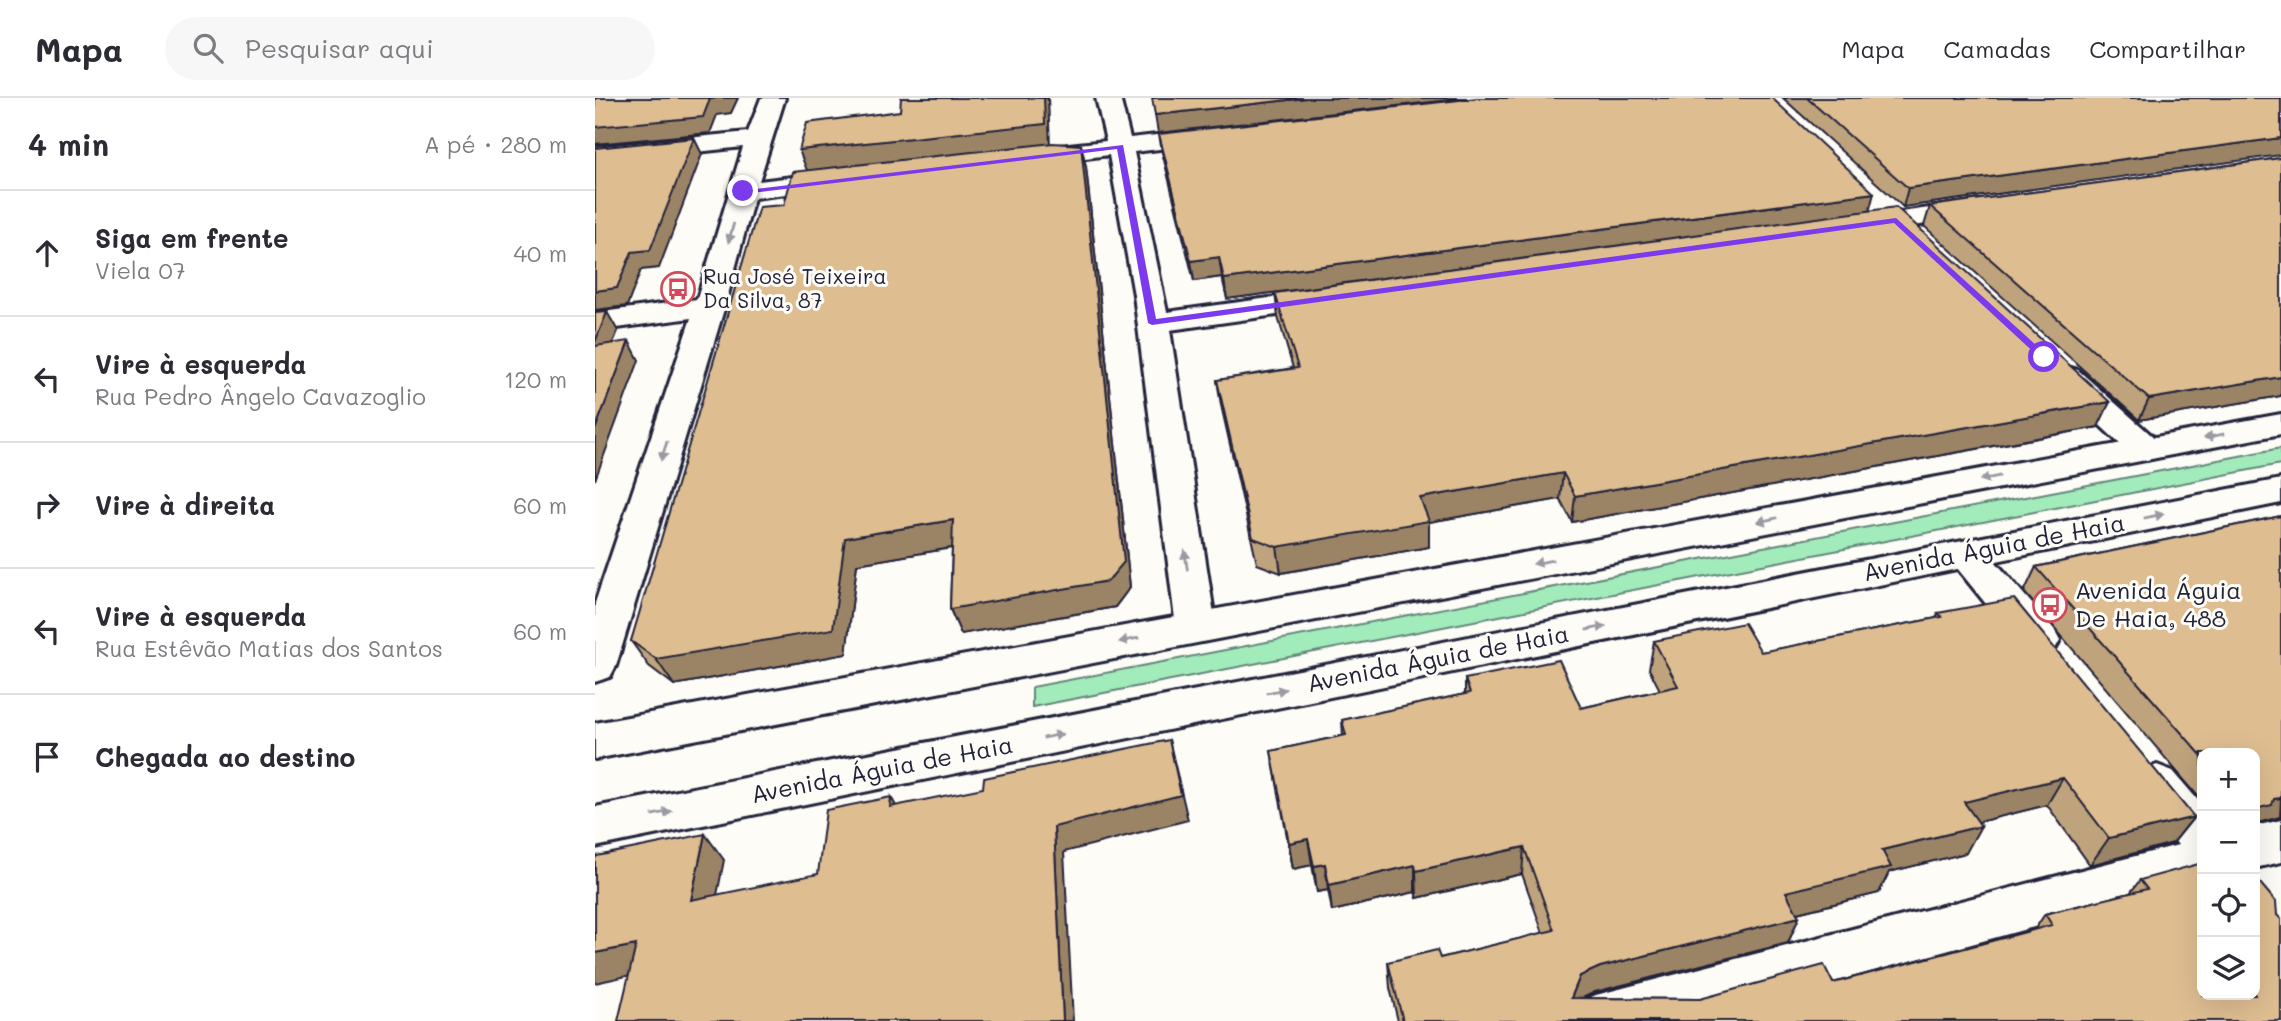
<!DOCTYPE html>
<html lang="pt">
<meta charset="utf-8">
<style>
body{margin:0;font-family:Mali,sans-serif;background:#f7f7f7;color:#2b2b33}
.controls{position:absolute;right:21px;bottom:21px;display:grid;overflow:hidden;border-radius:14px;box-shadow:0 7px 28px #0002}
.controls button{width:63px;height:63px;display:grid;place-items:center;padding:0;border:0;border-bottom:2px solid #e1e1e2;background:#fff;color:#2b2b33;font:35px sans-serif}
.stop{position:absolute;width:21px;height:21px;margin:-16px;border:5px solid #7c3aed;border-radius:50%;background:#fff}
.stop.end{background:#7c3aed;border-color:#fff;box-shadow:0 2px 7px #0008}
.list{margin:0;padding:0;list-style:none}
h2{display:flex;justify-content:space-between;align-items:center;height:91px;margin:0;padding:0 28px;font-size:30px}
h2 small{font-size:23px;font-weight:400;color:#7c7c81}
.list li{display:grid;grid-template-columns:46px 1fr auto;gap:21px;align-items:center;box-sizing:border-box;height:126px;padding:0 28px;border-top:2px solid #e1e1e2}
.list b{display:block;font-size:26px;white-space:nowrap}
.list p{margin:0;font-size:23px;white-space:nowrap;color:#7c7c81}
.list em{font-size:23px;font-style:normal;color:#7c7c81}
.icon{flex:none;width:38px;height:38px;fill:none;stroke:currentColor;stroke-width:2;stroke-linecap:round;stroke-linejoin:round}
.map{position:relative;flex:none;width:1686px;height:923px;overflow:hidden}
header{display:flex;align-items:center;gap:42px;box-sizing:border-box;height:98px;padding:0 35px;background:#fff;border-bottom:2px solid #e1e1e2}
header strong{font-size:33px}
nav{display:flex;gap:38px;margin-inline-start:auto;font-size:24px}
.search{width:490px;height:63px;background:#f7f7f7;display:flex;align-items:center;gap:18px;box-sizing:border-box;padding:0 24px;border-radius:38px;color:#7c7c81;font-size:26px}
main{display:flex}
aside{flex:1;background:#fff}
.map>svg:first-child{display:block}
.green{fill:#a2ebba;stroke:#62867a;stroke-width:2}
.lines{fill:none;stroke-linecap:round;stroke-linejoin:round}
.minor-casing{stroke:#22223b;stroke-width:6}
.major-casing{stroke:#22223b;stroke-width:6}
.minor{fill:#fdfcf7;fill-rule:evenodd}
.major{fill:#fdfcf7;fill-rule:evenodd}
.wall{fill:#bfa37d;stroke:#22223b;stroke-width:2}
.shaded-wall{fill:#9b8466;stroke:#22223b;stroke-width:2}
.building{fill:#debd91;stroke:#22223b;stroke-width:2}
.oneway{fill:#9a9aa2}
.route{fill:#7c3aed}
.labels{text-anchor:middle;stroke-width:6;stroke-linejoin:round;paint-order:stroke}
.far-poi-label{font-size:21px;fill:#22223b;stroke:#fdfcf7;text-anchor:start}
.street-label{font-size:24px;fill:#22223b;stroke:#fdfcf7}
.poi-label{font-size:24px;fill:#22223b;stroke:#fdfcf7;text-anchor:start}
</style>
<header>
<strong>Mapa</strong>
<div class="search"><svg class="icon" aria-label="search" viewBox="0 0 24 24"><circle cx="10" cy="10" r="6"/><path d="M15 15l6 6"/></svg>Pesquisar aqui</div>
<nav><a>Mapa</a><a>Camadas</a><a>Compartilhar</a></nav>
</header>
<main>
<aside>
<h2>4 min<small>A pé · 280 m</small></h2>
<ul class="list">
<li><svg class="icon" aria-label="ahead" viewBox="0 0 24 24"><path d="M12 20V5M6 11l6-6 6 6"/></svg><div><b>Siga em frente</b><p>Viela 07</p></div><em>40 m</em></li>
<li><svg class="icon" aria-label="left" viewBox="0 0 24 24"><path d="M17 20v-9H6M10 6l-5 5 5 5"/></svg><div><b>Vire à esquerda</b><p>Rua Pedro Ângelo Cavazoglio</p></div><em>120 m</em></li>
<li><svg class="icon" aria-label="right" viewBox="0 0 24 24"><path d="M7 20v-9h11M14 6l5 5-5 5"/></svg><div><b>Vire à direita</b></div><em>60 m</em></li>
<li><svg class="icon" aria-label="left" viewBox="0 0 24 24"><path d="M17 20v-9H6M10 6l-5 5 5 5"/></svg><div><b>Vire à esquerda</b><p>Rua Estêvão Matias dos Santos</p></div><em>60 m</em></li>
<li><svg class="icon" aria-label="arrive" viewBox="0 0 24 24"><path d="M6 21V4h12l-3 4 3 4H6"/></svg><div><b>Chegada ao destino</b></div></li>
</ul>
</aside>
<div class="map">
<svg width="1686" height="923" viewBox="0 0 1686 923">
<rect width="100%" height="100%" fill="#fdfcf7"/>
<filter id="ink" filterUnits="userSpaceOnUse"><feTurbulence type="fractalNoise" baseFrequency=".0143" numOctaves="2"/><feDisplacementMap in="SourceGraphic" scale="14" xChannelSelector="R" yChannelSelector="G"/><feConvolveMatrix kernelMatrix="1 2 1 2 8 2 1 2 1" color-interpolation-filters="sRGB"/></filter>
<g filter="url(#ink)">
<path class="green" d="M1686,350V366L437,609V589Z"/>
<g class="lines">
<g class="minor-casing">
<path id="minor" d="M166,0H190L164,83L248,73L257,75L261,81L257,87L248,89L159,100L130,208L21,568L15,579L0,584V505L96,220L0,233V215L102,201L148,49L0,65V49L153,34Z
M501,0H525L535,40L616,31L625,33L628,38L625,43L616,45L539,54L572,214L732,192L743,195L747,201L743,207L732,210L575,232L621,529L615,540L601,544L587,540L581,529L539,197L514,57L436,67L427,64L423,59L427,54L436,51L511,43Z
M1384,103L1394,105L1397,111L1394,117L1263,136L1253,134L1249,128L1253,122L1263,120Z
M1472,269L1483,272L1563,343L1568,351L1563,359L1551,362L1539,359L1461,286L1456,279L1461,272Z
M1372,443L1386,447L1459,531L1465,542L1459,553L1444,557L1429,553L1358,465L1353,456L1358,447Z
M1562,667L1578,673L1607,707V783L1096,923H974L982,905L1001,897L1583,747L1546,699L1539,686L1546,673Z
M1686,722V764L1660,770V728Z"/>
</g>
<g class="major-casing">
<path id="major" d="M1686,316V336L0,661V625Z
M1686,381V405L0,749V709Z"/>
</g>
<use href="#minor" class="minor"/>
<use href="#major" class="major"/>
</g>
<path class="wall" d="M1188,0H1686L1308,109Z
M564,36L1275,113L1503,329L977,424L965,401L908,411L834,424V449L686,475L662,466L626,307L622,282L698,270L683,219L680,195L816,176L632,201L627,179L599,183L567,54Z
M486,47L491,69L535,489L520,509L366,536L355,511L357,450L262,466L251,556L79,587L54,568L36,543L189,107Z
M1686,60V298L1544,322L1329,128L1335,108Z
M1686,418V720L1662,725L1660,728V655H1607V703L1429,494L1441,469Z
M1343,515L1599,719L1578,745L1495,767L1452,707L1383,724L1371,755L1294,774L1284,795L1202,815L1204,819L1193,845L1000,894L986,900L1105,901L1238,885L1440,831L1450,816L1535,795L1545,782L1686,923H803L795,890L793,864L845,860L948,835L927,776L822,800L820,794L737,813L733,792L722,794L717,767L698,771L676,653L748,638L747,622L870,596V581L986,610L1065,592L1054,571L1059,543L1166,554L1341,520Z"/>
<path class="shaded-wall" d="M121,0H143L136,15L122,17L115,35L0,46V29Z
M449,0H453L455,48L213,75L204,52Z
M711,0H872L563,35L560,17Z
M99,40L107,56L64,170L46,172L32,208L0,212V193L37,154Z
M1686,40V57L1308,109L1313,90Z
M486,47L491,69L535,489L520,509L366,536L355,511Z
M1279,95L1274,114L632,201L629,181Z
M624,159L627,179L599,183L596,163Z
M12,214L23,233L9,267L0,251V244Z
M34,243L44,262L0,382V332Z
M1686,279V298L1544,322L1554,301Z
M1515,304L1503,329L977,424L980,398Z
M968,375L965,401L834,424V449L686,475L682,449L825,400Z
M358,422L368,448L262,466L251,556L79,587L61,561L250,440Z
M574,642L593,722L469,754L478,923H468L459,729Z
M1468,680L1452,707L1355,731L1369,704Z
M296,699L310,724L295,709Z
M1686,700L1685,719L1662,725L1660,728V711L1679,701Z
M1599,719L1578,745L1495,767L1514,740Z
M1386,728L1371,755L1294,774L1284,795L1181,820L1191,794L1287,752Z
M110,736L129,762L116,827L96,802Z
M713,741L717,767L698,771L694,745Z
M929,749L927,776L822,800L821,773Z
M730,766L733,792L722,794L719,768Z
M820,767V794L737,813L734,787Z
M1204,819L1193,845L1000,894L981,903L976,900L985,878L1005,869Z
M41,847L64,871L0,885V855Z"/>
<path class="building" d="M0,0H121L115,1L108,19L0,29Z
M306,0H449L450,26L204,52L212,25L305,13Z
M557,0H711L560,17Z
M882,0H1177L1279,95L629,181L624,159L596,163L564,36Z
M1212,0H1686V40L1313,90Z
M99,40L55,152L37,154L22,190L0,193V50Z
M458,45L486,47L529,464L513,483L355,511L358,422L250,440L238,531L61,561L36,543L164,109L189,107L198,74Z
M1686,60V279L1554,301L1335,108Z
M1301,109L1515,304L980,398L968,375L825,400L834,423L682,449L658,440L622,282L703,270L680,195Z
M12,214L0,244V215Z
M34,243L0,332V248Z
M1686,418V700L1679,701L1677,707L1660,711V655H1607V658L1441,469Z
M1419,501L1599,719L1514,740L1468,680L1369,704L1386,728L1287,752L1296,769L1191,794L1204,819L1005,869L985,878L976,900L1105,901L1229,867L1238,885L1457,827L1450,816L1552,791L1545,782L1607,765V897H1660V779L1681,804L1682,817L1686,821V923H808L793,864L842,852L845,860L959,832L929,749L821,773L820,767L734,787L730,766L719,768L713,741L694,745L676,653L751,637L747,622L875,595L870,581L964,562L986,610L1083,588L1059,543L1149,525L1166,554L1347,519L1343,515Z
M574,642L586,697L459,729L468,923H23L41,847L0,855V760L2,758L110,736L96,802L223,776L231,712L296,699L295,709L388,690L389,680Z"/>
<defs><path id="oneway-solid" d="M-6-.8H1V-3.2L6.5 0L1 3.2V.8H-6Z" transform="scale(1.75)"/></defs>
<g class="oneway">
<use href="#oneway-solid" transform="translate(136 135) rotate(106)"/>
<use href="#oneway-solid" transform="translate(1619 338) rotate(169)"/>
<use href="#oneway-solid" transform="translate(69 353) rotate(108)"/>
<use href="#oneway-solid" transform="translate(1395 380) rotate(169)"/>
<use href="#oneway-solid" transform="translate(1559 418) rotate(-11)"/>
<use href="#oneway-solid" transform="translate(1172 422) rotate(169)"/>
<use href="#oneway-solid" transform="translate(591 462) rotate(-98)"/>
<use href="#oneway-solid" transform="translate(948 464) rotate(169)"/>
<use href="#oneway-solid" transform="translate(1001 530) rotate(-11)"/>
<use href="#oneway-solid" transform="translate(534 542) rotate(169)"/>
<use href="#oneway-solid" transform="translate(681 593) rotate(-11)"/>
<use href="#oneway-solid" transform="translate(458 638) rotate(-11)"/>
<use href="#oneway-solid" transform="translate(67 715) rotate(-11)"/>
</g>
</g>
<path class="route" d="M528,47L561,221L1301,120L1454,259L1446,261L1299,125L557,227L553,225L522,51L148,96L144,93Z"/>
<defs>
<g id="bus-ring" transform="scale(1.75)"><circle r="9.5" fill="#fdfcf7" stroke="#d1495b" stroke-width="1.5"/><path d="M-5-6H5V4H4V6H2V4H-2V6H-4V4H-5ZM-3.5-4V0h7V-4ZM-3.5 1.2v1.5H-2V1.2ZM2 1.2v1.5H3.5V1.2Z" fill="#d1495b"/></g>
</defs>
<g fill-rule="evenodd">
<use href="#bus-ring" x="83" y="191"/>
<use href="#bus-ring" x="1455" y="507"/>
</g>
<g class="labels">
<g class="far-poi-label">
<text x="108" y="186">Rua José Teixeira<tspan x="108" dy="24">Da Silva, 87</tspan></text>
</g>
<g class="street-label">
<text transform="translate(1399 450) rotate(-11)" y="8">Avenida Águia de Haia</text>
<text transform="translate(843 561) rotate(-11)" y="8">Avenida Águia de Haia</text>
<text transform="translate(287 672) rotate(-11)" y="8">Avenida Águia de Haia</text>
</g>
<g class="poi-label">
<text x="1480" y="501">Avenida Águia<tspan x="1480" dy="28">De Haia, 488</tspan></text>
</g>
</g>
</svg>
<div class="controls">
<button>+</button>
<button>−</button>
<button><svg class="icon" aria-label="locate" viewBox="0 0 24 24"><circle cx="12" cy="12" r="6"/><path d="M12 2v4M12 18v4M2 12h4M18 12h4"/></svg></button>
<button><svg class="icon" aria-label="layers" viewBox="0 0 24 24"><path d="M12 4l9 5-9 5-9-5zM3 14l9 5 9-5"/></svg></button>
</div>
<div class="stop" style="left:1449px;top:259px"></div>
<div class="stop end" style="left:148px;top:93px"></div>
</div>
</main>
